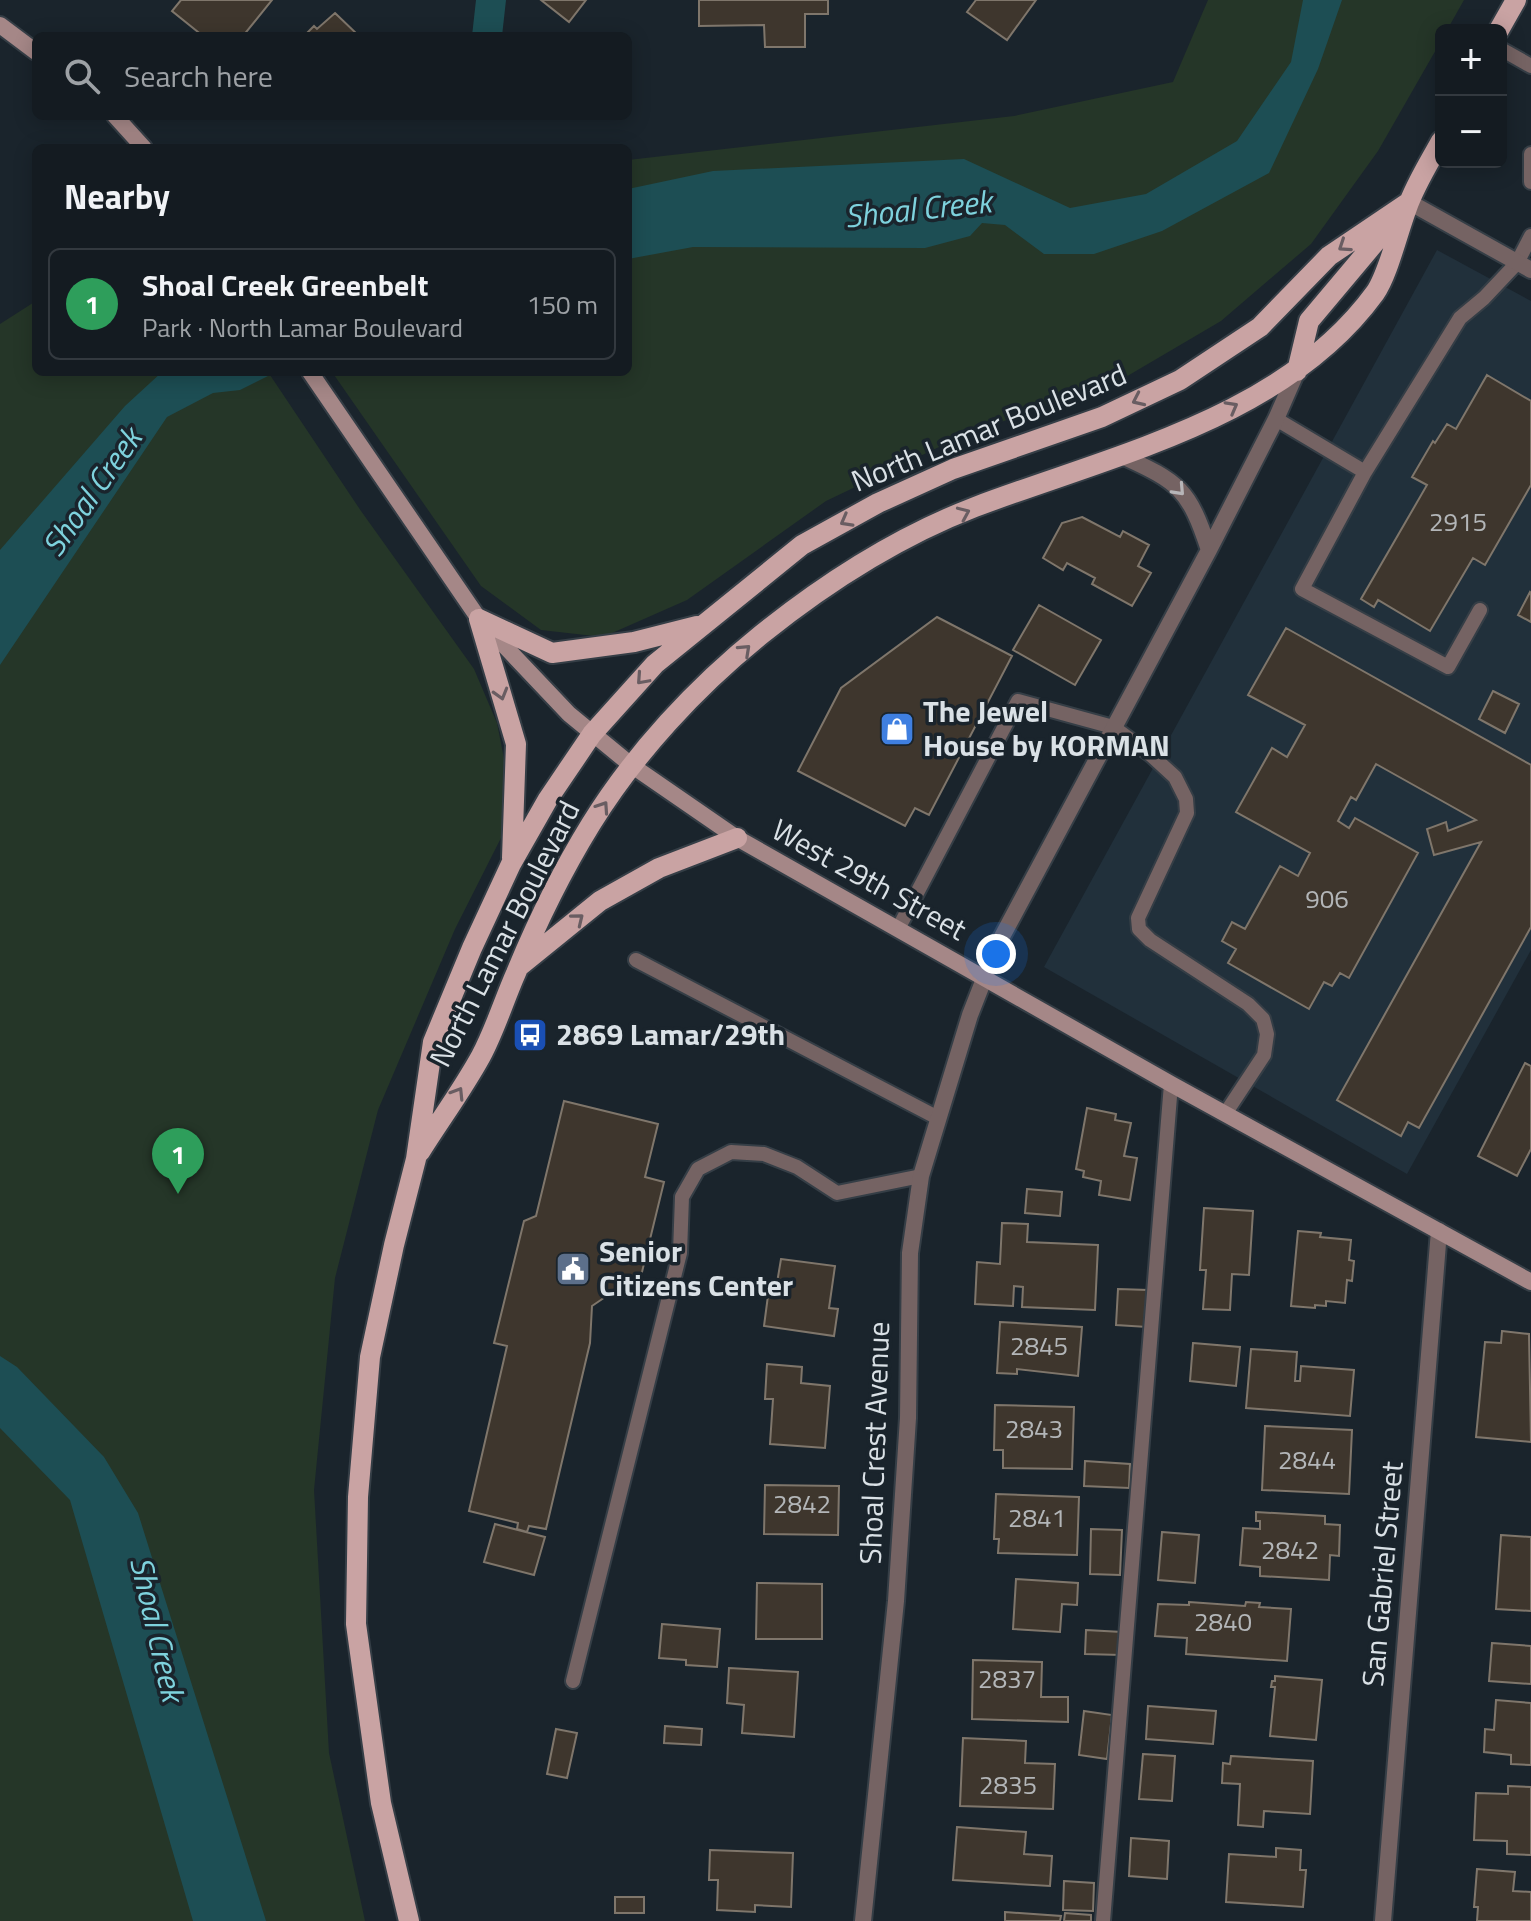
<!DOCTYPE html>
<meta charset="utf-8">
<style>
body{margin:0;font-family:"Titillium Web",sans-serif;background:#1d242a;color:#f1f3f6}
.controls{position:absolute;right:24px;top:24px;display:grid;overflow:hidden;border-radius:12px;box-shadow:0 4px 20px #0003}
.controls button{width:72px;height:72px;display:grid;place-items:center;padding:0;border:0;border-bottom:2px solid #33393f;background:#141b21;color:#f1f3f6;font:40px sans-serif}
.you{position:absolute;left:996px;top:954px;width:28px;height:28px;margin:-20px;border:6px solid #fff;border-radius:50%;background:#1a73e8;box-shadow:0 0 0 12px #1a73e833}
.badge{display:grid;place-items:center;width:52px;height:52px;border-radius:50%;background:#1a73e8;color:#fff;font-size:26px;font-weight:700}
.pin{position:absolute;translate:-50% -66px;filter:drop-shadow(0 2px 4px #0008)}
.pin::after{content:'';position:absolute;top:42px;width:28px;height:24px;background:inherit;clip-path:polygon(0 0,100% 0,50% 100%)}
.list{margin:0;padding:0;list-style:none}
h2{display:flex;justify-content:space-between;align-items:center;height:104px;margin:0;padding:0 32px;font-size:34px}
h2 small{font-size:26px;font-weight:400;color:#9da1a5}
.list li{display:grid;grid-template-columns:52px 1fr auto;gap:24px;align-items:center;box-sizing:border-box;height:112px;margin:0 16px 16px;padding:0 16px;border:2px solid #33393f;border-radius:12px}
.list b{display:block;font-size:30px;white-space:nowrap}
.list p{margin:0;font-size:26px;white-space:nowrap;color:#9da1a5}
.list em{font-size:26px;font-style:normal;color:#9da1a5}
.icon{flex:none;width:44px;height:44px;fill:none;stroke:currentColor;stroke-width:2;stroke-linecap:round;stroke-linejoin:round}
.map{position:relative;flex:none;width:1531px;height:1921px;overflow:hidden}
.search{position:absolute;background:#141b21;box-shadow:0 4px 20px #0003;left:32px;top:32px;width:600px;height:88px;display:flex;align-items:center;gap:20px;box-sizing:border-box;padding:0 28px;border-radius:12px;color:#9da1a5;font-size:30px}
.panel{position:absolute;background:#141b21;box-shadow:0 4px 20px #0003;left:32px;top:144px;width:600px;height:232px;border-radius:12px}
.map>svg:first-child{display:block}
.built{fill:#21303b}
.green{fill:#253628}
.water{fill:#1d4e54}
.building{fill:#3e362d;stroke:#7f766b;stroke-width:2}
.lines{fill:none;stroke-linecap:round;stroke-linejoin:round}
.lane-casing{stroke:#353e46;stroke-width:18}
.street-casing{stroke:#353e46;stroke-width:20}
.secondary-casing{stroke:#353e46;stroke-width:20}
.primary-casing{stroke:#353e46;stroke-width:24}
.lane{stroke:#756363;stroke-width:14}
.street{stroke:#756363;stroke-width:16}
.secondary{stroke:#a58787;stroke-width:16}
.primary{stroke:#c9a3a3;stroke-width:20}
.oneway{stroke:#695d62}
.oneway2{stroke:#b7b5b8}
.labels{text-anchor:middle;stroke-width:7;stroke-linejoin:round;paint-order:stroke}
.number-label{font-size:26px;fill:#b3b6b8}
.street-label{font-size:30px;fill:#dae1e6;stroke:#1a242c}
.poi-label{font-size:30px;font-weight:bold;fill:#dae1e6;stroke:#1a242c;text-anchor:start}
.water-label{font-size:32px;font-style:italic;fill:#7ed2dd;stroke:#1a242c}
</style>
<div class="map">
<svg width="1531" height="1921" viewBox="0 0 1531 1921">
<rect width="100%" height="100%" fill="#1a242c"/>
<path class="built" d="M1437,250L1531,301V950L1407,1174L1044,967Z"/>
<path class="green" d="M1208,0H1464L1447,30H1441V41L1378,151L1311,244L1221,321L1124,378L962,436L826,501L687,600L603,637L541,630L481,586L332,372H628V160L1014,116L1173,82Z
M36,301V372H268L361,511L474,669L497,723L509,784L506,828L455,929L378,1110L335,1278L314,1490L329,1753L365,1921H0V324Z"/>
<path class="water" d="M476,0H506L502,36H472Z
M1303,0H1342L1318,69L1269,173L1162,231L1094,254H1044L1005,225L982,223L970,236L925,248L693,247L628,259V189L713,171L964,159L1070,208L1146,194L1237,141L1291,62Z
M162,372H276L240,390L213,393L167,417L0,665V550L125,406Z
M0,1356L17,1367L104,1457L138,1513L266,1921H193L70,1500L0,1428Z"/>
<path class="building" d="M181,0H272L243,36H203L172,11Z
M541,0H586L569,22Z
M699,0H828V14H805V47H765L764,25L699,26Z
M976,0H1036L1007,40L967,12Z
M335,13L359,36H304L314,26L317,29Z
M1487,375L1531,401V485L1485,565L1473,558L1430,631L1378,600L1374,607L1361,599L1427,485L1412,477L1433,441L1435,443L1447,424L1456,429Z
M1082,517L1120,537L1123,531L1149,545L1138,566L1151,573L1132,606L1092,584L1095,578L1067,563L1063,570L1043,558L1062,523Z
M1530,592L1531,593V622L1518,615Z
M1039,605L1101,640L1075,685L1013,650Z
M937,617L1012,656L929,815L915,808L905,826L798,771L841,688Z
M1286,628L1531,765V927L1419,1128L1408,1122L1401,1136L1337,1100L1481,842L1434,855L1427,829L1446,822L1448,831L1476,820L1376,764L1356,800L1351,797L1338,821L1349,828L1355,818L1418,853L1349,978L1340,973L1332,986L1324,982L1309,1009L1228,963L1236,949L1222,941L1232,922L1245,929L1280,866L1298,876L1310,853L1236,812L1272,748L1287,757L1305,725L1248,695Z
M1493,691L1519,704L1505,733L1479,719Z
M1525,1063L1531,1066V1149L1517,1176L1478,1156Z
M564,1101L658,1124L645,1177L664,1182L642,1272L592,1306L590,1343L546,1529L529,1526L527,1532L517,1529L518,1523L469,1511L507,1346L494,1343L524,1221L536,1216Z
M1087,1108L1116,1114L1115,1120L1131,1123L1124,1156L1137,1158L1130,1200L1099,1195L1101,1181L1083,1177L1084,1171L1076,1169Z
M1027,1189L1062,1192L1060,1216L1025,1213Z
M1204,1208L1253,1211L1249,1275L1232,1274L1230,1310L1203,1309L1206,1270H1200Z
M1002,1223L1028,1224L1027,1242L1098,1245L1095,1310L1022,1307L1023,1287L1014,1286L1013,1306L975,1304L977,1262L1000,1264Z
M1298,1231L1321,1233L1320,1237L1351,1240L1349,1260L1354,1261L1352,1281L1347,1280L1345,1303L1326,1301V1306L1315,1305V1308L1291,1306Z
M781,1259L835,1266L829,1308L838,1309L834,1336L764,1326L769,1288L776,1289Z
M1118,1289L1148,1290L1147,1327L1116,1325Z
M1000,1322L1082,1327L1078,1376L1017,1369V1374L997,1373Z
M1502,1331L1529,1334L1531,1442L1476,1437L1485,1342L1501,1343Z
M1193,1343L1240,1347L1236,1386L1190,1381Z
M1251,1349L1297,1352L1295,1381H1300L1301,1366L1354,1370L1350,1416L1246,1408Z
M767,1364L802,1367L801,1383L830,1386L825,1448L770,1444L773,1399H765Z
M995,1405L1074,1407L1072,1469L1003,1468V1450H994Z
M1265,1426L1352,1430L1349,1494L1262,1490Z
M1085,1461L1130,1464L1129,1488L1084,1486Z
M765,1485L839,1486L838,1535L764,1534Z
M996,1494L1079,1497L1077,1555L998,1553L999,1539H994Z
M1256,1512L1325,1516V1524L1340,1525L1339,1556L1330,1555L1329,1580L1260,1576V1567L1240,1565L1243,1528L1260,1529V1521H1256Z
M495,1524L545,1537L534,1575L484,1562Z
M1091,1529L1122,1530L1120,1575L1090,1574Z
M1162,1532L1199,1535L1195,1583L1158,1580Z
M1501,1535L1531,1537V1611L1496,1609Z
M1016,1579L1078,1583L1077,1605L1062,1604L1060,1632L1013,1629Z
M757,1583L822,1584V1639H756Z
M1189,1602L1245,1606L1246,1602L1260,1603L1259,1607L1291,1609L1287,1661L1186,1654L1187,1638L1155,1636L1158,1604L1189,1605Z
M662,1624L720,1629L717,1667L686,1665V1660L659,1658Z
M1086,1630L1122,1632L1121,1655L1085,1654Z
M1492,1643L1531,1646V1684L1489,1681Z
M973,1660L1042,1662L1041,1697H1068V1722L972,1719Z
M729,1668L798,1672L794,1737L742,1733L744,1705L727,1703Z
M1275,1676L1322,1680L1316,1740L1270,1736L1275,1687H1271L1272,1681H1275Z
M1496,1700L1531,1703V1765L1511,1764V1755L1484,1752L1485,1729L1494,1730Z
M1148,1706L1216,1711L1213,1744L1146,1739Z
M1084,1711L1112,1715L1107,1759L1079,1755Z
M665,1726L702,1729L701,1745L664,1743Z
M556,1729L577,1733L567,1778L547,1774Z
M963,1738L1026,1741L1025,1763L1055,1764L1053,1809L960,1806Z
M1143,1754L1175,1756L1172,1801L1139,1799Z
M1231,1756L1313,1761L1310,1814L1264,1811L1263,1827L1238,1825L1240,1784L1222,1783L1223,1763L1230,1764Z
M1508,1786L1531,1787V1855L1507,1854V1841L1474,1840L1476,1793L1508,1794Z
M957,1827L1026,1832L1024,1854L1052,1856L1050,1886L953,1880Z
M1131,1838L1169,1841L1167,1879L1129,1876Z
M1276,1848L1301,1850L1300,1870H1306L1303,1907L1226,1902L1229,1854L1276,1857Z
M710,1850L793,1853L791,1907L755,1905V1912L717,1910L718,1880H709Z
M1477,1869L1515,1872L1513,1891L1531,1892V1921H1477L1478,1907H1474Z
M1064,1881L1094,1883L1093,1911L1063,1910Z
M615,1897H644V1913H615Z
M1005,1912L1061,1916L1060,1921H1005Z
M1065,1913L1091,1915V1921H1064Z"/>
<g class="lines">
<g class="lane-casing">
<path id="lane" d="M1501,49L1531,66
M1531,154V182
M1276,419L1365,472L1460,318L1484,298L1517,263L1531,236
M1365,472L1302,589L1448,667L1480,610
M898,929L1018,701L1113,727L1151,755L1175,777L1186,799L1187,813L1138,918L1139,929L1150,940L1248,1004L1263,1019L1267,1034L1264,1055L1225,1114
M636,960L938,1118
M573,1681L680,1253L682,1197L698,1169L731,1152L764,1154L797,1167L837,1193L921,1176
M1103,1921L1171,1084"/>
</g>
<g class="street-casing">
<path id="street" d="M1409,202L1531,270
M1122,456C1179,482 1189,489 1209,550
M863,1921L896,1601L908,1418L910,1253L921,1176L970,1015L997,946L1209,550L1276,419L1297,371
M1383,1921L1439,1231"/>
</g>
<g class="secondary-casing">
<path id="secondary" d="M0,25L36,52
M115,116L144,148
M310,372L479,619L569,714L631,765L737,838L1171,1084L1531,1282"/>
</g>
<g class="primary-casing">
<path id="primary" d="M1499,30L1516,0
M1297,371L1309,321L1393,221
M479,619L516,744L512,858
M479,619L552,653L634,642L697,626
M521,965L600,901L659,868L737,838
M420,1152C440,1120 463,1089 481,1056C495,1030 504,1000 516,973C537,922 562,871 591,824C635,753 696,687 762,634C827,582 897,537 975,507C1112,455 1284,418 1375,293C1388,275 1398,231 1407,208C1415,185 1429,163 1441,141
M409,1921L381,1803L356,1624L358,1497L370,1357L394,1245L416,1159L433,1042L472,948L511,864L548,799L592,734L655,664L802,545L878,503L953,469L1102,417L1180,380L1260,327L1329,256L1409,202"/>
</g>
<use href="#lane" class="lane"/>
<use href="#street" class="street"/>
<use href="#secondary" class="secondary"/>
<use href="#primary" class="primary"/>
</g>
<defs><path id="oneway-chevron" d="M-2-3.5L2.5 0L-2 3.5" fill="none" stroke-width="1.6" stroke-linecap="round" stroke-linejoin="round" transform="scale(2)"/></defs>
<g class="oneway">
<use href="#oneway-chevron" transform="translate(1344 246) rotate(146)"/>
<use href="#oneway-chevron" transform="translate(1138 400) rotate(155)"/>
<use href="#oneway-chevron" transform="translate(1232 407) rotate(-29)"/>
<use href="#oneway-chevron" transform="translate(964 513) rotate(-24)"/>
<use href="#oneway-chevron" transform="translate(846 521) rotate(151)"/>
<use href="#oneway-chevron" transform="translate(745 650) rotate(-43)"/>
<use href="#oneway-chevron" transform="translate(642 679) rotate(132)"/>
<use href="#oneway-chevron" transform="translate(501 694) rotate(74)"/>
<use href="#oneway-chevron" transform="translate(603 807) rotate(-56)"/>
<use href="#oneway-chevron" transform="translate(578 919) rotate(-39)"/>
<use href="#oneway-chevron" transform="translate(458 1093) rotate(-58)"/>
</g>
<use class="oneway2" href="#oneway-chevron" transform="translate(1179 490) rotate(47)"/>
<defs>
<g id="shop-square" transform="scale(1.8)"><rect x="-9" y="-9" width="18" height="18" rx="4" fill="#3f7fe0" stroke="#1a242c"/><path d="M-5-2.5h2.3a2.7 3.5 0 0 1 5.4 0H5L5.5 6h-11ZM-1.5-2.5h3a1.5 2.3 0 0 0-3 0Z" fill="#fff"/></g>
<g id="bus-square" transform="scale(1.8)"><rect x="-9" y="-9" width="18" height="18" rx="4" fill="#1a4fb4" stroke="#1a242c"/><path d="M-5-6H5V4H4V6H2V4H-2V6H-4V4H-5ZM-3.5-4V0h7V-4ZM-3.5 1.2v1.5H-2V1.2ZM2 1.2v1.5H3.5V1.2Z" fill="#fff"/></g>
<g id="civic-square" transform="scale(1.8)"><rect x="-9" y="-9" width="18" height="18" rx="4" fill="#5c6f8a" stroke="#1a242c"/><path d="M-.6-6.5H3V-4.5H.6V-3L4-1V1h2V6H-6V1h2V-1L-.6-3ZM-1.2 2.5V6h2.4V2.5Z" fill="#fff"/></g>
</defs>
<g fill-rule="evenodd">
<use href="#shop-square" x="897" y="729"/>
<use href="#bus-square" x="530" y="1035"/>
<use href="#civic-square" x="573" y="1269"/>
</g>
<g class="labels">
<g class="number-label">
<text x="1458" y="531">2915</text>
<text x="1327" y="908">906</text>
<text x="1039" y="1355">2845</text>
<text x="1034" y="1438">2843</text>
<text x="1307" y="1469">2844</text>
<text x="802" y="1513">2842</text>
<text x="1037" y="1527">2841</text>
<text x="1290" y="1559">2842</text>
<text x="1223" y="1631">2840</text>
<text x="1007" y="1688">2837</text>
<text x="1008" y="1794">2835</text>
</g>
<g class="street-label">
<text transform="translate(989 428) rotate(-22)" y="10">North Lamar Boulevard</text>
<text transform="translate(869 880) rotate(29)" y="10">West 29th Street</text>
<text transform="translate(505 934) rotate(-63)" y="10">North Lamar Boulevard</text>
<text transform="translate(875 1443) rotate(-88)" y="10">Shoal Crest Avenue</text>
<text transform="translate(1383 1574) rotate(-85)" y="10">San Gabriel Street</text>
</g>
<g class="poi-label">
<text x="923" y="722">The Jewel<tspan x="923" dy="34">House by KORMAN</tspan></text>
<text x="556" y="1045">2869 Lamar/29th</text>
<text x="599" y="1262">Senior<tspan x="599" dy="34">Citizens Center</tspan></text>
</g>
<g class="water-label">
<text transform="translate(918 209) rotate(-6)" y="11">Shoal Creek</text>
<text transform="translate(92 492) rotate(-55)" y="11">Shoal Creek</text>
<text transform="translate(157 1629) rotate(77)" y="11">Shoal Creek</text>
</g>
</g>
</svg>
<div class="controls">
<button>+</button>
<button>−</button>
</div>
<div class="you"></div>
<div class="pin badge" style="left:178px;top:1194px;background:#2e9e5b">1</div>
<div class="search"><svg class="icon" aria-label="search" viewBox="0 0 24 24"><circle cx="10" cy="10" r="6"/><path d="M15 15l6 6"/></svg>Search here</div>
<section class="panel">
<h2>Nearby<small></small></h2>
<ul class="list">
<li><span class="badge" style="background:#2e9e5b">1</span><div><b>Shoal Creek Greenbelt</b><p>Park · North Lamar Boulevard</p></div><em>150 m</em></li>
</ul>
</section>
</div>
